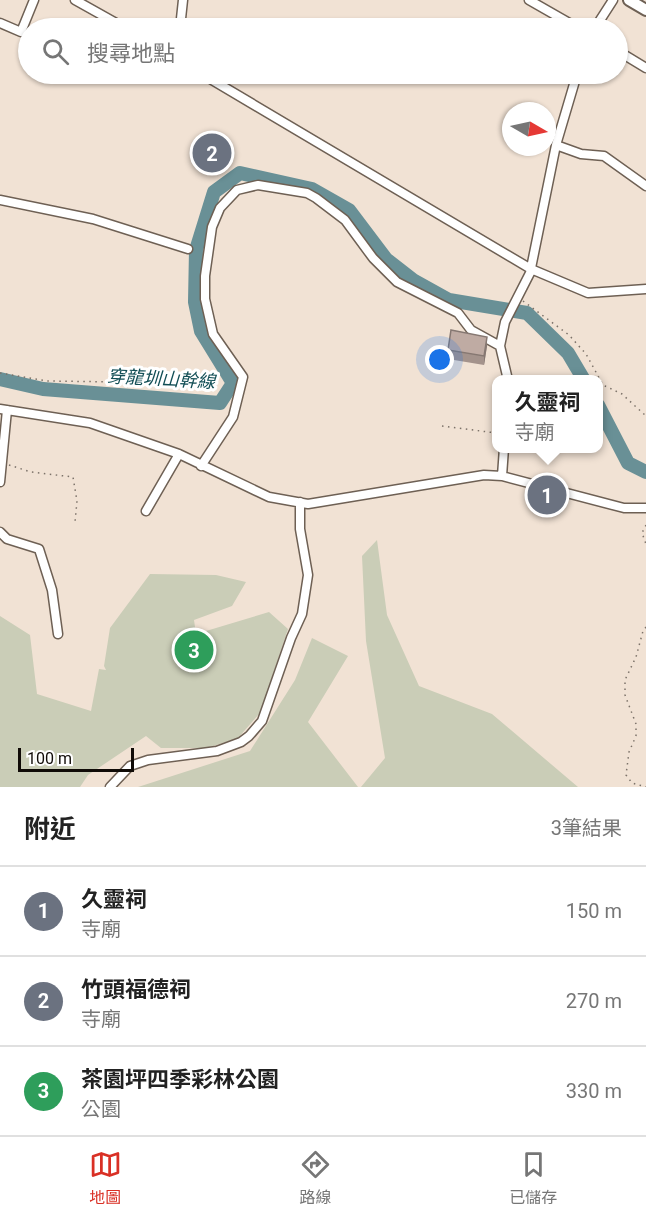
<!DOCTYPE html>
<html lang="zh-TW">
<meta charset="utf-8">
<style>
body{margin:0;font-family:Roboto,"Noto Sans TC",sans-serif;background:#f2f2f2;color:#222}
.compass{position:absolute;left:502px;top:102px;width:54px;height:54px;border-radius:50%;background:#fff;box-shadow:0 2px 4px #0004;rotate:99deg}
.scale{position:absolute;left:18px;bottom:15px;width:116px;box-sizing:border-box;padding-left:6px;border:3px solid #100b07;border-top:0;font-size:16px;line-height:21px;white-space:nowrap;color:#100b07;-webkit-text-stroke:4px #fff;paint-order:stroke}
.you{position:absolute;left:440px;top:360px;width:21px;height:21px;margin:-15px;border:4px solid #fff;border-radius:50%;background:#1a73e8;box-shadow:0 0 0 9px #1a73e833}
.badge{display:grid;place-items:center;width:39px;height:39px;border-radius:50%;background:#d93025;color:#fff;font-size:20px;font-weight:700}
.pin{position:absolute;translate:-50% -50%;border:3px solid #fff;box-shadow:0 2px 6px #0006}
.popup{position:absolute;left:492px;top:375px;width:111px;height:78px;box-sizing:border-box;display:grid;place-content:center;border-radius:12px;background:#fff;filter:drop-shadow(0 2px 4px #0005);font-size:20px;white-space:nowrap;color:#767676}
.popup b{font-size:22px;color:#222}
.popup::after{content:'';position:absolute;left:50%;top:100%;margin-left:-12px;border:12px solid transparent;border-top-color:#fff}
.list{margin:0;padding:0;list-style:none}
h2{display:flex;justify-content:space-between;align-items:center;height:78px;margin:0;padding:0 24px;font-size:26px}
h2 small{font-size:20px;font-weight:400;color:#767676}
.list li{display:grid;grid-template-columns:39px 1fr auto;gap:18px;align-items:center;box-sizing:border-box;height:90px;padding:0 24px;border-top:2px solid #e0e0e0}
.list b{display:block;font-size:22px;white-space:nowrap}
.list p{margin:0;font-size:20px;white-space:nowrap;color:#767676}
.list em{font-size:20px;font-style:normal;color:#767676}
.icon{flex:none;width:33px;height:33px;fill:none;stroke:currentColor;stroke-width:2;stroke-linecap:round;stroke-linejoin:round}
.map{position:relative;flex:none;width:646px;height:787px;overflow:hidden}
.search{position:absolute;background:#fff;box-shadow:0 2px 4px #0004;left:18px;right:18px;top:18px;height:66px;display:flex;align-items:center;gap:15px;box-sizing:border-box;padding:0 21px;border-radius:33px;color:#767676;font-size:22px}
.sheet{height:348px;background:#fff}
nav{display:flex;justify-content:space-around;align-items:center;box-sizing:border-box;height:84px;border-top:2px solid #e0e0e0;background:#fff;font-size:16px;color:#767676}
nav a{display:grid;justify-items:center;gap:3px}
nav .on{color:#d93025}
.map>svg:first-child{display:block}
.green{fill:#cacdb7}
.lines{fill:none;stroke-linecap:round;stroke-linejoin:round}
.river{stroke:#699096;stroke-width:14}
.minor-casing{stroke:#6e6054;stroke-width:11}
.major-casing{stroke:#6e6054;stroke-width:14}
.path{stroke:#7c7269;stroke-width:1.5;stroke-dasharray:1.5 4.5;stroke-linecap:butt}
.minor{stroke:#fff;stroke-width:8}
.major{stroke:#fff;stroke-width:10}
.wall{fill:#a4938c}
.shaded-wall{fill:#867872}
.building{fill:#bfaba3;stroke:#867872;stroke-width:1.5}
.labels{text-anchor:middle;stroke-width:6;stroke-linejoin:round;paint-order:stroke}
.water-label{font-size:18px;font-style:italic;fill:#124e55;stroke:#fff}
</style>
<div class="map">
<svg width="646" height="787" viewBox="0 0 646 787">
<rect width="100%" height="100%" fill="#f1e2d4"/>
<path class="green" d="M377,540L387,615L419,686L492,714L578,787H361L385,758L366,641L362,556Z
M150,574L216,575L246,582L232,606L194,620L196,634L269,612L288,629L260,713L238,738L207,748H161L146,736L88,775L80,787H0V616L30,635L37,694L91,711L99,669L106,670L104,666L110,628Z
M312,638L348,656L308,722L358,787H138L250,751L295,680Z"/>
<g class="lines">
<path class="river" d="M0,379L43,389L220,403L233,383L201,331L195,302L196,250L214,192L240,173L312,189L349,210L386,259L413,280L449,300L527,313L568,353L584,380
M598,405L628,463L646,472"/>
<g class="minor-casing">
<path id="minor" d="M75,0L125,28
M529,0L578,28
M0,23L21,32L34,0
M180,28L183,0
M595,28L613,0
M618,51L646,68
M202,74L531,269L588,293L646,289
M556,145L581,154L604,156L646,186
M0,200L93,219L188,249
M508,380L500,346L505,322L530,273L556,145L577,74
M0,409L90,423L179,454L269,497L308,504L484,475L502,476L624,508H646
M201,466L233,417L243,377L213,334L205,299V276L212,227L220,208L237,190L258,185L307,193L316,198L345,220L373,258L397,282L458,313L471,330L500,346
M502,476L504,448
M0,482L7,410
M146,511L179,454
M0,532L7,539L39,549L52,590L58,634
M110,787L130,766L148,760L217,751L241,742L249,736L262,721L291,638L302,614L308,575L300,529V502"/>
</g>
<g class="major-casing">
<path id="major" d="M629,0L646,10"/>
</g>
<path class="path" d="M523,301L569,335L586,354L603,385L622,394L646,416
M0,373L47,381L119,382L122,373
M442,426L496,433
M9,465L31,472L73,477L77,501L75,522
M646,525L642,533L646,544
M646,627L643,631L636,657L625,680V695L636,724V736L629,752L626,775L632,783L646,787"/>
<use href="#minor" class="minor"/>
<use href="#major" class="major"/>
</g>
<path class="wall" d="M487,346L484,365L448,359V350Z"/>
<path class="shaded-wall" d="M487,337V346L484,365V356Z"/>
<path class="building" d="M451,330L487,337L484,356L448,350Z"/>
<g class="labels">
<g class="water-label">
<text transform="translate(161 379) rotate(3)" y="6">穿龍圳山幹線</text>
</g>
</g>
</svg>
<svg class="compass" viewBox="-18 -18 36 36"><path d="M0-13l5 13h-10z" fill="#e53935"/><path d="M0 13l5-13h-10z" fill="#767676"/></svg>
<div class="scale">100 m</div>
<div class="you"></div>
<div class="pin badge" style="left:547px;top:495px;background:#6b7280">1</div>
<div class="popup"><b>久靈祠</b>寺廟</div>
<div class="pin badge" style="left:212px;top:153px;background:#6b7280">2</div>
<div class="pin badge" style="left:194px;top:650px;background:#2e9e5b">3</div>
<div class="search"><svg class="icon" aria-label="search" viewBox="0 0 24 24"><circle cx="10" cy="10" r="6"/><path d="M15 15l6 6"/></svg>搜尋地點</div>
</div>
<section class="sheet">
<h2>附近<small>3筆結果</small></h2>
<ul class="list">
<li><span class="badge" style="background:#6b7280">1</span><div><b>久靈祠</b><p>寺廟</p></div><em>150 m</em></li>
<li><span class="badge" style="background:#6b7280">2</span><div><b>竹頭福德祠</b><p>寺廟</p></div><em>270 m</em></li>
<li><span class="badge" style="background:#2e9e5b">3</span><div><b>茶園坪四季彩林公園</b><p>公園</p></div><em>330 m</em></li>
</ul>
</section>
<nav>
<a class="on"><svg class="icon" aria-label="map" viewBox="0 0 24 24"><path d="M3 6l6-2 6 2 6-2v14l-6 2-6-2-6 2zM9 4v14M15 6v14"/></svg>地圖</a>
<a><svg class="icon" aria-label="directions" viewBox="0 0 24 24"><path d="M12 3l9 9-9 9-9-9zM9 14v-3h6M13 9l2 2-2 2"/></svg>路線</a>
<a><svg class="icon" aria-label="saved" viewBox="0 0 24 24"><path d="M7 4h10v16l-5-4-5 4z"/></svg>已儲存</a>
</nav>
